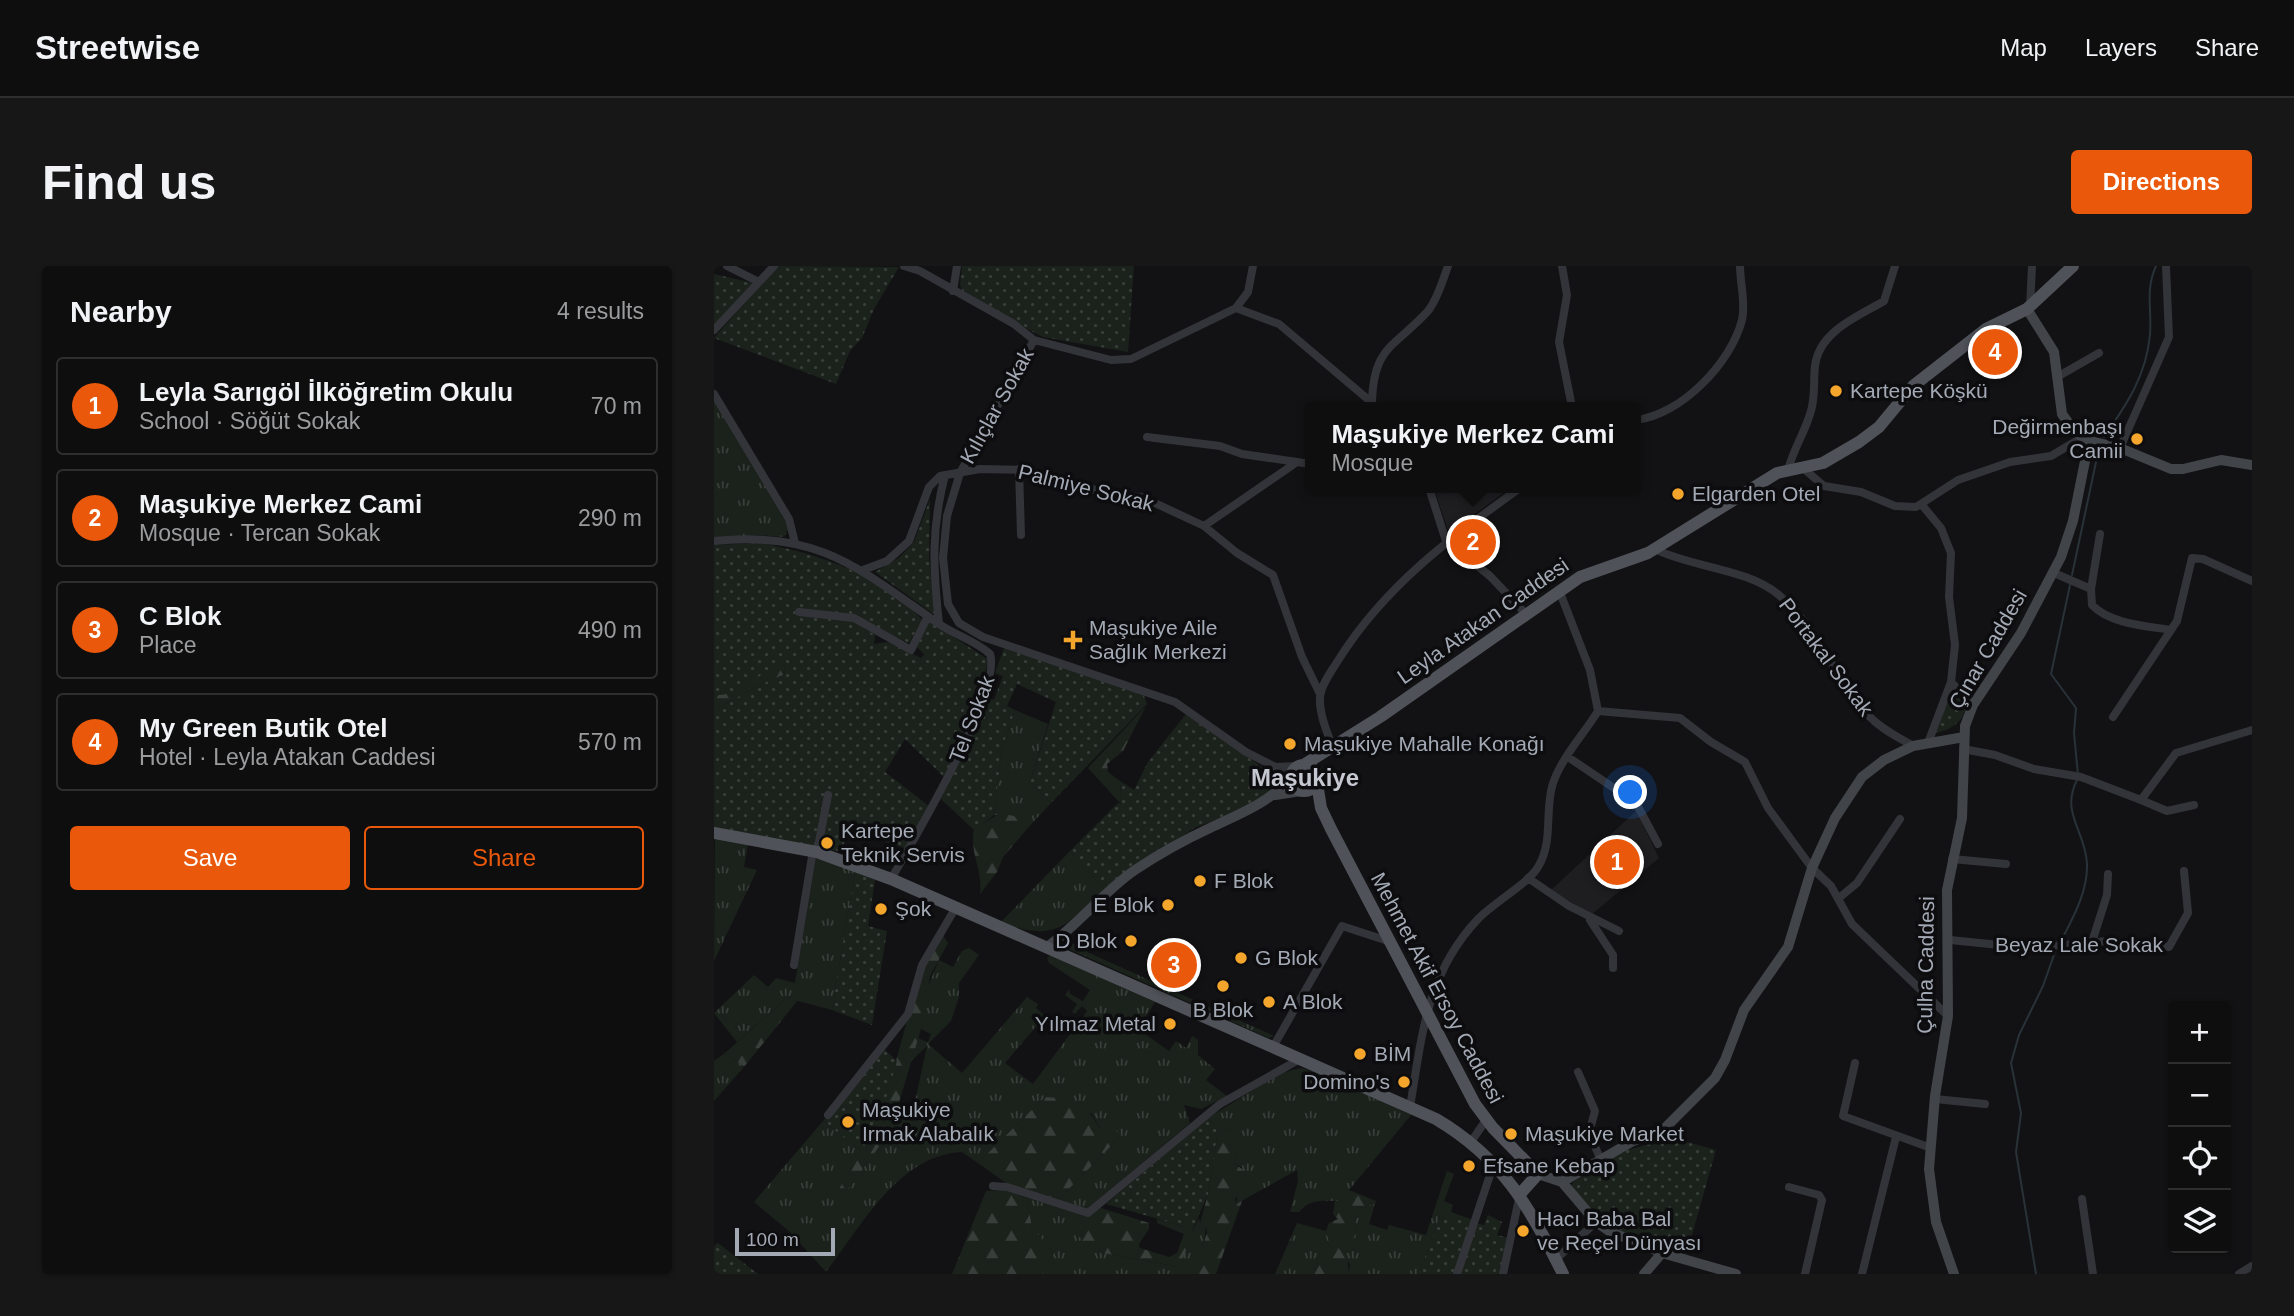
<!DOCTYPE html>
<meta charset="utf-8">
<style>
body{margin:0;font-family:Arial,sans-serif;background:#171718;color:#f1f3f6}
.controls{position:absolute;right:21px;bottom:21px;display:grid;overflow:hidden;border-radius:7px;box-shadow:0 2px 5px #0004}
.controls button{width:63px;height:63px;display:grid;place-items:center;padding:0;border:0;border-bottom:2px solid #2e2e2f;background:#0e0e0f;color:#f1f3f6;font:35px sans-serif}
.scale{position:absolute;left:21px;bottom:18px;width:100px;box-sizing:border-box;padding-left:7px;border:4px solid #a4aab5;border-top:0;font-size:19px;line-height:24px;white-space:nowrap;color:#a4aab5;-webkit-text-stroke:5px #0d0d0f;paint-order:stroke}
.you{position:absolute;left:917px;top:527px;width:24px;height:24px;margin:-18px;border:5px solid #fff;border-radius:50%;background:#1a73e8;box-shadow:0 0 0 10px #1a73e833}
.badge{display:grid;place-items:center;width:46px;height:46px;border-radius:50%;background:#ea580c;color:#fff;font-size:23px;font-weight:700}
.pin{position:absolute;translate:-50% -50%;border:4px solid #fff;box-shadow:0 2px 7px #0006}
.popup{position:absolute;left:591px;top:136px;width:336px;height:91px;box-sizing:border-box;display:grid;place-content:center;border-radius:7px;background:#0e0e0f;filter:drop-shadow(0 2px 5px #0005);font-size:23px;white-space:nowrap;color:#9b9c9e}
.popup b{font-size:26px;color:#f1f3f6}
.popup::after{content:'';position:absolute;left:50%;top:100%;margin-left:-14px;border:14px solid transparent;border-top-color:#0e0e0f}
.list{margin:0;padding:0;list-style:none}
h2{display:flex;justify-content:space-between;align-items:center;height:91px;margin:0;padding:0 28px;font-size:30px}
h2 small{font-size:23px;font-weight:400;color:#9b9c9e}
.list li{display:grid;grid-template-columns:46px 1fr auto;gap:21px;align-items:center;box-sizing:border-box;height:98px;margin:0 14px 14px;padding:0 14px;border:2px solid #2e2e2f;border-radius:7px}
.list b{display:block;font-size:26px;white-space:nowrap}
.list p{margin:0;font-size:23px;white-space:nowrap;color:#9b9c9e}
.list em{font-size:23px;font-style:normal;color:#9b9c9e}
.actions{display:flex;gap:14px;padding:21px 28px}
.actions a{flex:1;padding:16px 0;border:2px solid #ea580c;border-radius:7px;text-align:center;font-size:24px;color:#ea580c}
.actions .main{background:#ea580c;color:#fff}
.icon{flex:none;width:38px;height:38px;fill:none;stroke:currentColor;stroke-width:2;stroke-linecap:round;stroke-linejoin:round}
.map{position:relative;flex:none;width:1538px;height:1008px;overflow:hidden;border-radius:7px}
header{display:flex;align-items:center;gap:42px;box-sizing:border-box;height:98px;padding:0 35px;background:#0e0e0f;border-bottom:2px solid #2e2e2f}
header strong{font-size:33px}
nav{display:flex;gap:38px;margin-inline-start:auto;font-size:24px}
.intro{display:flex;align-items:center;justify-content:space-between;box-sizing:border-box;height:168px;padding:0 42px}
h1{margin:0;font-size:49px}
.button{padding:18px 32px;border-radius:7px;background:#ea580c;color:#fff;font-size:24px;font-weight:700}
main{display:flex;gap:42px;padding:0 42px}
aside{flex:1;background:#0e0e0f;border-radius:7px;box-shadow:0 2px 5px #0004}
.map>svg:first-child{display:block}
.built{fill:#1e1e21}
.grass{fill:url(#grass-tufts)}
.forest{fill:url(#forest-firs)}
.park{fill:url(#park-dots)}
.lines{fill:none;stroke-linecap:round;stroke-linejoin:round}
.stream{stroke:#293238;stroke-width:2}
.street{stroke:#333439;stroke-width:8}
.secondary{stroke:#414449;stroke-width:10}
.primary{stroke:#4f5258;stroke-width:12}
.poi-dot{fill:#f4a52b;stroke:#0d0d0f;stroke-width:2.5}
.labels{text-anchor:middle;stroke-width:7;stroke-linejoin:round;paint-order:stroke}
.poi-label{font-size:21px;fill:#a4aab5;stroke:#0d0d0f;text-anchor:start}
.street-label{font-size:21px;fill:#a4aab5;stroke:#0d0d0f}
.quarter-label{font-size:24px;font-weight:bold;fill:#c5c8d1;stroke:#0d0d0f}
</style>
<header>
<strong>Streetwise</strong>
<nav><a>Map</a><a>Layers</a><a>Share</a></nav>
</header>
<div class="intro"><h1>Find us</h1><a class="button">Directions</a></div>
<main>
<aside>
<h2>Nearby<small>4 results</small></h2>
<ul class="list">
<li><span class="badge">1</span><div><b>Leyla Sarıgöl İlköğretim Okulu</b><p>School · Söğüt Sokak</p></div><em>70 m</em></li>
<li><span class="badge">2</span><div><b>Maşukiye Merkez Cami</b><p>Mosque · Tercan Sokak</p></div><em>290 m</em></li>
<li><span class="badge">3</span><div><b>C Blok</b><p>Place</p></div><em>490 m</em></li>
<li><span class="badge">4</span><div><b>My Green Butik Otel</b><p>Hotel · Leyla Atakan Caddesi</p></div><em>570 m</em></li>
</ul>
<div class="actions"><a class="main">Save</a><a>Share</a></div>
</aside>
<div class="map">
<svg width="1538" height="1008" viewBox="0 0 1538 1008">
<defs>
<pattern id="grass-tufts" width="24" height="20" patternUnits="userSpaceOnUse" patternTransform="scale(1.75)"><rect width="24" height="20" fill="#1a221b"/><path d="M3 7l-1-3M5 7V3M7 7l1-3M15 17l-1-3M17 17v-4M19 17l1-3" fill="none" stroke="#383f3a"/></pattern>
<pattern id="forest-firs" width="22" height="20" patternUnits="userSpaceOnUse" patternTransform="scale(1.75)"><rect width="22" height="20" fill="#1a221b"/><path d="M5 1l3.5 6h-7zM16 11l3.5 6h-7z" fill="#383f3a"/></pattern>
<pattern id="park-dots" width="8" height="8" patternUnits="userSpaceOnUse" patternTransform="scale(1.75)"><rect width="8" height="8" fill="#1a221b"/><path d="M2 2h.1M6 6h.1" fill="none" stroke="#383f3a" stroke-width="1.8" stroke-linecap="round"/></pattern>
</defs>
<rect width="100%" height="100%" fill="#121214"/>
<path class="built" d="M720,222H796L735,267Z
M922,545L945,592L877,649L837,624Z"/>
<path class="grass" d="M0,135L69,248L74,264L70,271L44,269L0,272Z
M301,444L334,458L316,516L337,537L313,563L299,550L280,549L288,482Z
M1,572L34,578L30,601L43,604L0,695Z
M356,585L391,624C354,660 339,677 287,656Z
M102,592L141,605L118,744L73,732L23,776L0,747L40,709L54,721L62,712L81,717Z
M368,676L373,686L560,770L555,772L348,680Z
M255,682L265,689L245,717V731L237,755L214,778L248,807L313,731L324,738L322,742L331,750L291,797L319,818L373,745L368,740L361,748L358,746L363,738L351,729L355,723L356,728L369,735L376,724L335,697L333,692L336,689L441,736L424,763L455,785L462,775L472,782L478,770L484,774V789L501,803L492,814L513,830L487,843L470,839L476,857L373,943L343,935L407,870L388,865L378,848L331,831L264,897L248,886C184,889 147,961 112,1006L76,966L40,936L109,855L148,885L124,925L169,875L180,853L198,849L213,780L195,797L203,772L214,776L217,768L207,763L211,727L225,694L239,701L248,685Z
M11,787L30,801L0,835V795Z
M587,802L602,806L697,849L626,935C609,935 596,932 585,946H576L584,915L583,904L522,938L524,927L531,921L528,901L521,898L523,885L516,862L504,864L494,852L567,807Z
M733,905L740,908L730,935L739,939L737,946L759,954L758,959L726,950L705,1008H635L636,998L623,981L642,970L641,950L645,942L661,938L655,958L673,964L675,959L712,969Z
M313,932L372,949L383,986L465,1001L471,980L485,952L486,957L492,960L488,990L481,1008H328L340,987L318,962Z
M583,957L612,965L616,976L608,979L600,1008H561Z"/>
<path class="forest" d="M63,396L71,399L70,409C45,417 24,433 0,443V429L23,423Z
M432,440L409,485L393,498L394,506L406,515L407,538L374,502Z
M287,547L300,550L313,563L289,591L283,606L266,628C269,603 255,587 260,562Z
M228,668L234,677L216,710L207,763L180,853L169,875L136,921L126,927L124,925L168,846L205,711Z
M73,732L84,734L30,801L11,787Z
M331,831C366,833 369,836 388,865L401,863L407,870L343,935L292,917L264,897Z
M516,862L525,873L521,898L534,907L531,921L521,933L522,938L528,935L502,1008H481L493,966L492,960L486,957L494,928L504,864Z
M291,924L313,932L318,962L340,987L328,1008H238L272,925Z
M635,924L662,935L661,938L645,942L641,950L642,971L623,981L633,989L635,1008H600L608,979L615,976L612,965L615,957L624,953L619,948L621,935H626Z
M387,942L435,957V963L425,978L426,982L455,991L463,987L470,968L443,957V953L479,963L466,1001L383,986L363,969L372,949Z"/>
<path class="park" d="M63,0L185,1L160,43L148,72L136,85L122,118L0,72Z
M248,0H420L414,86L329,71L319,66L248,24L246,19Z
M0,8L39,17L0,60Z
M216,233L215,292L221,349L161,306L185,292L200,276Z
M47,277C102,287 172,310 208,354L195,377L131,347L83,344L137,354L161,369L160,378L174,376L207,392L210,388L203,381L214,357H218L275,394L259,445L231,512L191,473L171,506L215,540L191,582L138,565L125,585L0,561V443C24,433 45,417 70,409L71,399L63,397C46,409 22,431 0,429V279Z
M290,382L429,427L433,438L337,537L316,516L342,436L303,418L293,440L301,444L288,482L280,549L260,564L227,533L272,431L280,434L289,410L281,407Z
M1237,426L1252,438C1252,454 1237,464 1222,467Z
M472,448L568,515L549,532L515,549L480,562L391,624L356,585L404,537L407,538L406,515L420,524L434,496Z
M141,605L161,614L154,660L173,665L158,759L118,744Z
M169,782L183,795L168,846L148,885L109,855Z
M494,852L504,864L494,928L479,963L392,938Z
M959,872L1002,884L972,990C919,975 894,963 857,922L859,916L913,884Z
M774,949L788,956L783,969L796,972L789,1008H705L726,950L770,959Z
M3,977H4L44,1008H0V981Z"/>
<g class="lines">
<path class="stream" d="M1390,171C1413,138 1432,110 1436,69C1438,43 1431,24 1442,0
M1358,309L1385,182
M1356,319L1337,408L1362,442L1360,467L1364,509
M1347,675C1359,652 1374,625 1373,598C1372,566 1346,547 1363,514
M1322,1008L1302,886L1307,847L1297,797L1305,769L1329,720L1341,686"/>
<path class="street" d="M13,0L45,16
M190,0L206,5L300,58L320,74L397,94L417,93L522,42L565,58L663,141
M848,0L853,29L845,76L858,141
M239,25L243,0
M1316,41L1318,0
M522,42L534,26L539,0
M0,64L60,0
M320,74L246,207L233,250L229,292L234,338L245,357L269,371L461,436L532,486L577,509
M1343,111L1385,87
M0,128L75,253L81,277
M658,138C659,80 680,82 714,45C723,34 729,14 734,0
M922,154C967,149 1017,97 1028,54C1032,38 1026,17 1026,0
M433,171L506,180L528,188L583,196
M1406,182L1455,71L1452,0
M305,203L307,269
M1090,203L1110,220L1147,226L1181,240L1202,241L1244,214L1296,196L1337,190L1369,171
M1074,204C1079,184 1090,168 1096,148C1102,132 1099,116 1101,100C1105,65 1145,50 1170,35L1181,0
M715,222L732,275L776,310L811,347
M1208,239L1227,262L1237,287L1235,331L1241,379L1237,416L1259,439
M490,260L583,196L596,198
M0,275C105,264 144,302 225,358C241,369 262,375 276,388C289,423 198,577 177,613
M941,283C978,302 1034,302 1066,330C1104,362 1121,414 1155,450C1167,463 1184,471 1199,480
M149,304L173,295L195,275L215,221L226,210L266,203L314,204L369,221L405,230L428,231L490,260L523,287L559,309L588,391L606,428
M1340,307L1377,323L1386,268
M1377,323L1378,339C1396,358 1433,360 1457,364
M845,324L876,404L884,445
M85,346L140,352L197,384L214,350
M225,358C219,302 217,263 231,209
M884,445L966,452L997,476L1031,496L1054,542L1098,602L1117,620L1138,658L1234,750
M1399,451L1463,355L1478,292L1489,293L1538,315
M1214,477L1237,416
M619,482C613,466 605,448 606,431C607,418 619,403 625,393C671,320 737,271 806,222
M1249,483L1281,489L1320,503L1367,511L1427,534L1462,487L1538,464
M854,491L922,537L944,578
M561,501L583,500
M1427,534L1453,545L1480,539
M103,586L114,529
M1238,593L1292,598
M814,612L855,640L905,665
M1125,632L1143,617L1186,553
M876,654L899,689V702
M1236,674L1315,682L1394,675L1455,681L1474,647L1470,605
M1378,676L1393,629L1394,608
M80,699L99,585
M559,781L628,660L677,676
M1141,797L1129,850L1217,882
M864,806L881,845L875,867L887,894
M1221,833L1271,838
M696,841C708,770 712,708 764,653C779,637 815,617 824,601C840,575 830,545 839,517C848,491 870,468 884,445
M114,849L194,748L208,699L242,641
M757,876L772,854
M279,920L293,921L374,947L506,838L586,793
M1075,921L1105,929L1108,934L1091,1008
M1368,933L1379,1008
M842,993L882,956
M743,1008L780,897
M789,1008L806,928
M1148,1008L1182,871
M1525,1008L1538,1000"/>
<path class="secondary" d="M1313,43L1340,86L1348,148L1361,166L1375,175L1406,182L1457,203H1469L1507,194L1538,199
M561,529L587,525
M333,681C365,658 389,626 421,604C445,588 470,574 496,562C527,547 553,538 577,512
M824,908L848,916L882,956L895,965L948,987L1022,1008
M848,916L919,875L951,862L1001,812L1011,794L1030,744L1074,681L1098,602L1121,552L1148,511L1170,494L1199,480L1250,471
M930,1008L948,987
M1240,1008L1222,956L1215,903L1221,830L1234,750L1233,624L1248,552L1251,460L1259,439L1307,367L1347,291L1359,255L1375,175"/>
<path class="primary" d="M591,498L666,451L866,311L934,287L1063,207L1109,197L1145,176L1165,161L1199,120L1272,63L1313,43L1359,0
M577 512a13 13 0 1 1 26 0a13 13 0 1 1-26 0Z
M603,517L607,542L617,563L761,838L779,862L824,908L806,928
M0,567L103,586L177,613L722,853C788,892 816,941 849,1008"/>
</g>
<g class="poi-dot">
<circle cx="1122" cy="125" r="7"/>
<circle cx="1423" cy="173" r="7"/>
<circle cx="964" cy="228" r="7"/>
<path d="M355.5 363.5h7v7h7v7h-7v7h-7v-7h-7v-7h7z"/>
<circle cx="576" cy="478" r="7"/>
<circle cx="113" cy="577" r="7"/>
<circle cx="486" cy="615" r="7"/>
<circle cx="454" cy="639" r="7"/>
<circle cx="167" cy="643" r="7"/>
<circle cx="417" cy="675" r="7"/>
<circle cx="527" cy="692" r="7"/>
<circle cx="509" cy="720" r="7"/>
<circle cx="555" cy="736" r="7"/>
<circle cx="456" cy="758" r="7"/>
<circle cx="646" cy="788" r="7"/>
<circle cx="690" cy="816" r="7"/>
<circle cx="134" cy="856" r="7"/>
<circle cx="797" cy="868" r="7"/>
<circle cx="755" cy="900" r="7"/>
<circle cx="809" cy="965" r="7"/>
</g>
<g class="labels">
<g class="poi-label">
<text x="1136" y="132">Kartepe Köşkü</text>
<text x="1409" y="168" text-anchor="end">Değirmenbaşı<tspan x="1409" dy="24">Camii</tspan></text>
<text x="978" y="235">Elgarden Otel</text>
<text x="375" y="369">Maşukiye Aile<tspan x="375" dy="24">Sağlık Merkezi</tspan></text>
<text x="590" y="485">Maşukiye Mahalle Konağı</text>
<text x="127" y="572">Kartepe<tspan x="127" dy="24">Teknik Servis</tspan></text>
<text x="500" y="622">F Blok</text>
<text x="440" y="646" text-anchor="end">E Blok</text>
<text x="181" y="650">Şok</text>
<text x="403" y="682" text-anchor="end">D Blok</text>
<text x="541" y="699">G Blok</text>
<text x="569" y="743">A Blok</text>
<text x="509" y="751" text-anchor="middle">B Blok</text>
<text x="442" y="765" text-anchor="end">Yılmaz Metal</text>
<text x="660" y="795">BİM</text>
<text x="676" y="823" text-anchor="end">Domino's</text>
<text x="148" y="851">Maşukiye<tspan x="148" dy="24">Irmak Alabalık</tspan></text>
<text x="811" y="875">Maşukiye Market</text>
<text x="769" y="907">Efsane Kebap</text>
<text x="823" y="960">Hacı Baba Bal<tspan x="823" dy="24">ve Reçel Dünyası</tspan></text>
</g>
<g class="street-label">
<text transform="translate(283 140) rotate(-61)" y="7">Kılıçlar Sokak</text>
<text transform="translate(372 222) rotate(14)" y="7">Palmiye Sokak</text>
<text transform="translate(769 355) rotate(-35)" y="7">Leyla Atakan Caddesi</text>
<text transform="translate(1274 383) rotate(-60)" y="7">Çınar Caddesi</text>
<text transform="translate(1112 391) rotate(53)" y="7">Portakal Sokak</text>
<text transform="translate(258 453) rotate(-69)" y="7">Tel Sokak</text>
<text x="1365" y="686">Beyaz Lale Sokak</text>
<text transform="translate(1212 699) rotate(-89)" y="7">Çulha Caddesi</text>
<text transform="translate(723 722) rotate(62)" y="7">Mehmet Akif Ersoy Caddesi</text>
</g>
<g class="quarter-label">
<text x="591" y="520">Maşukiye</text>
</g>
</g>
</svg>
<div class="controls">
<button>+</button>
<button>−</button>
<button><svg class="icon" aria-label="locate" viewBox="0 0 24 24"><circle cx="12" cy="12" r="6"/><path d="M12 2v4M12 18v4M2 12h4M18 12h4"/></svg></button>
<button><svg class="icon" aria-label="layers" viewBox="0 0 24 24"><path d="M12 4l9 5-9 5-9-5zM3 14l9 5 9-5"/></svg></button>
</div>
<div class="scale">100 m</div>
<div class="you"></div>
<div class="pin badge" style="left:903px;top:596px">1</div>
<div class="pin badge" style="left:759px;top:276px">2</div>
<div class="popup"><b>Maşukiye Merkez Cami</b>Mosque</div>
<div class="pin badge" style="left:460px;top:699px">3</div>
<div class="pin badge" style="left:1281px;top:86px">4</div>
</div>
</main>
